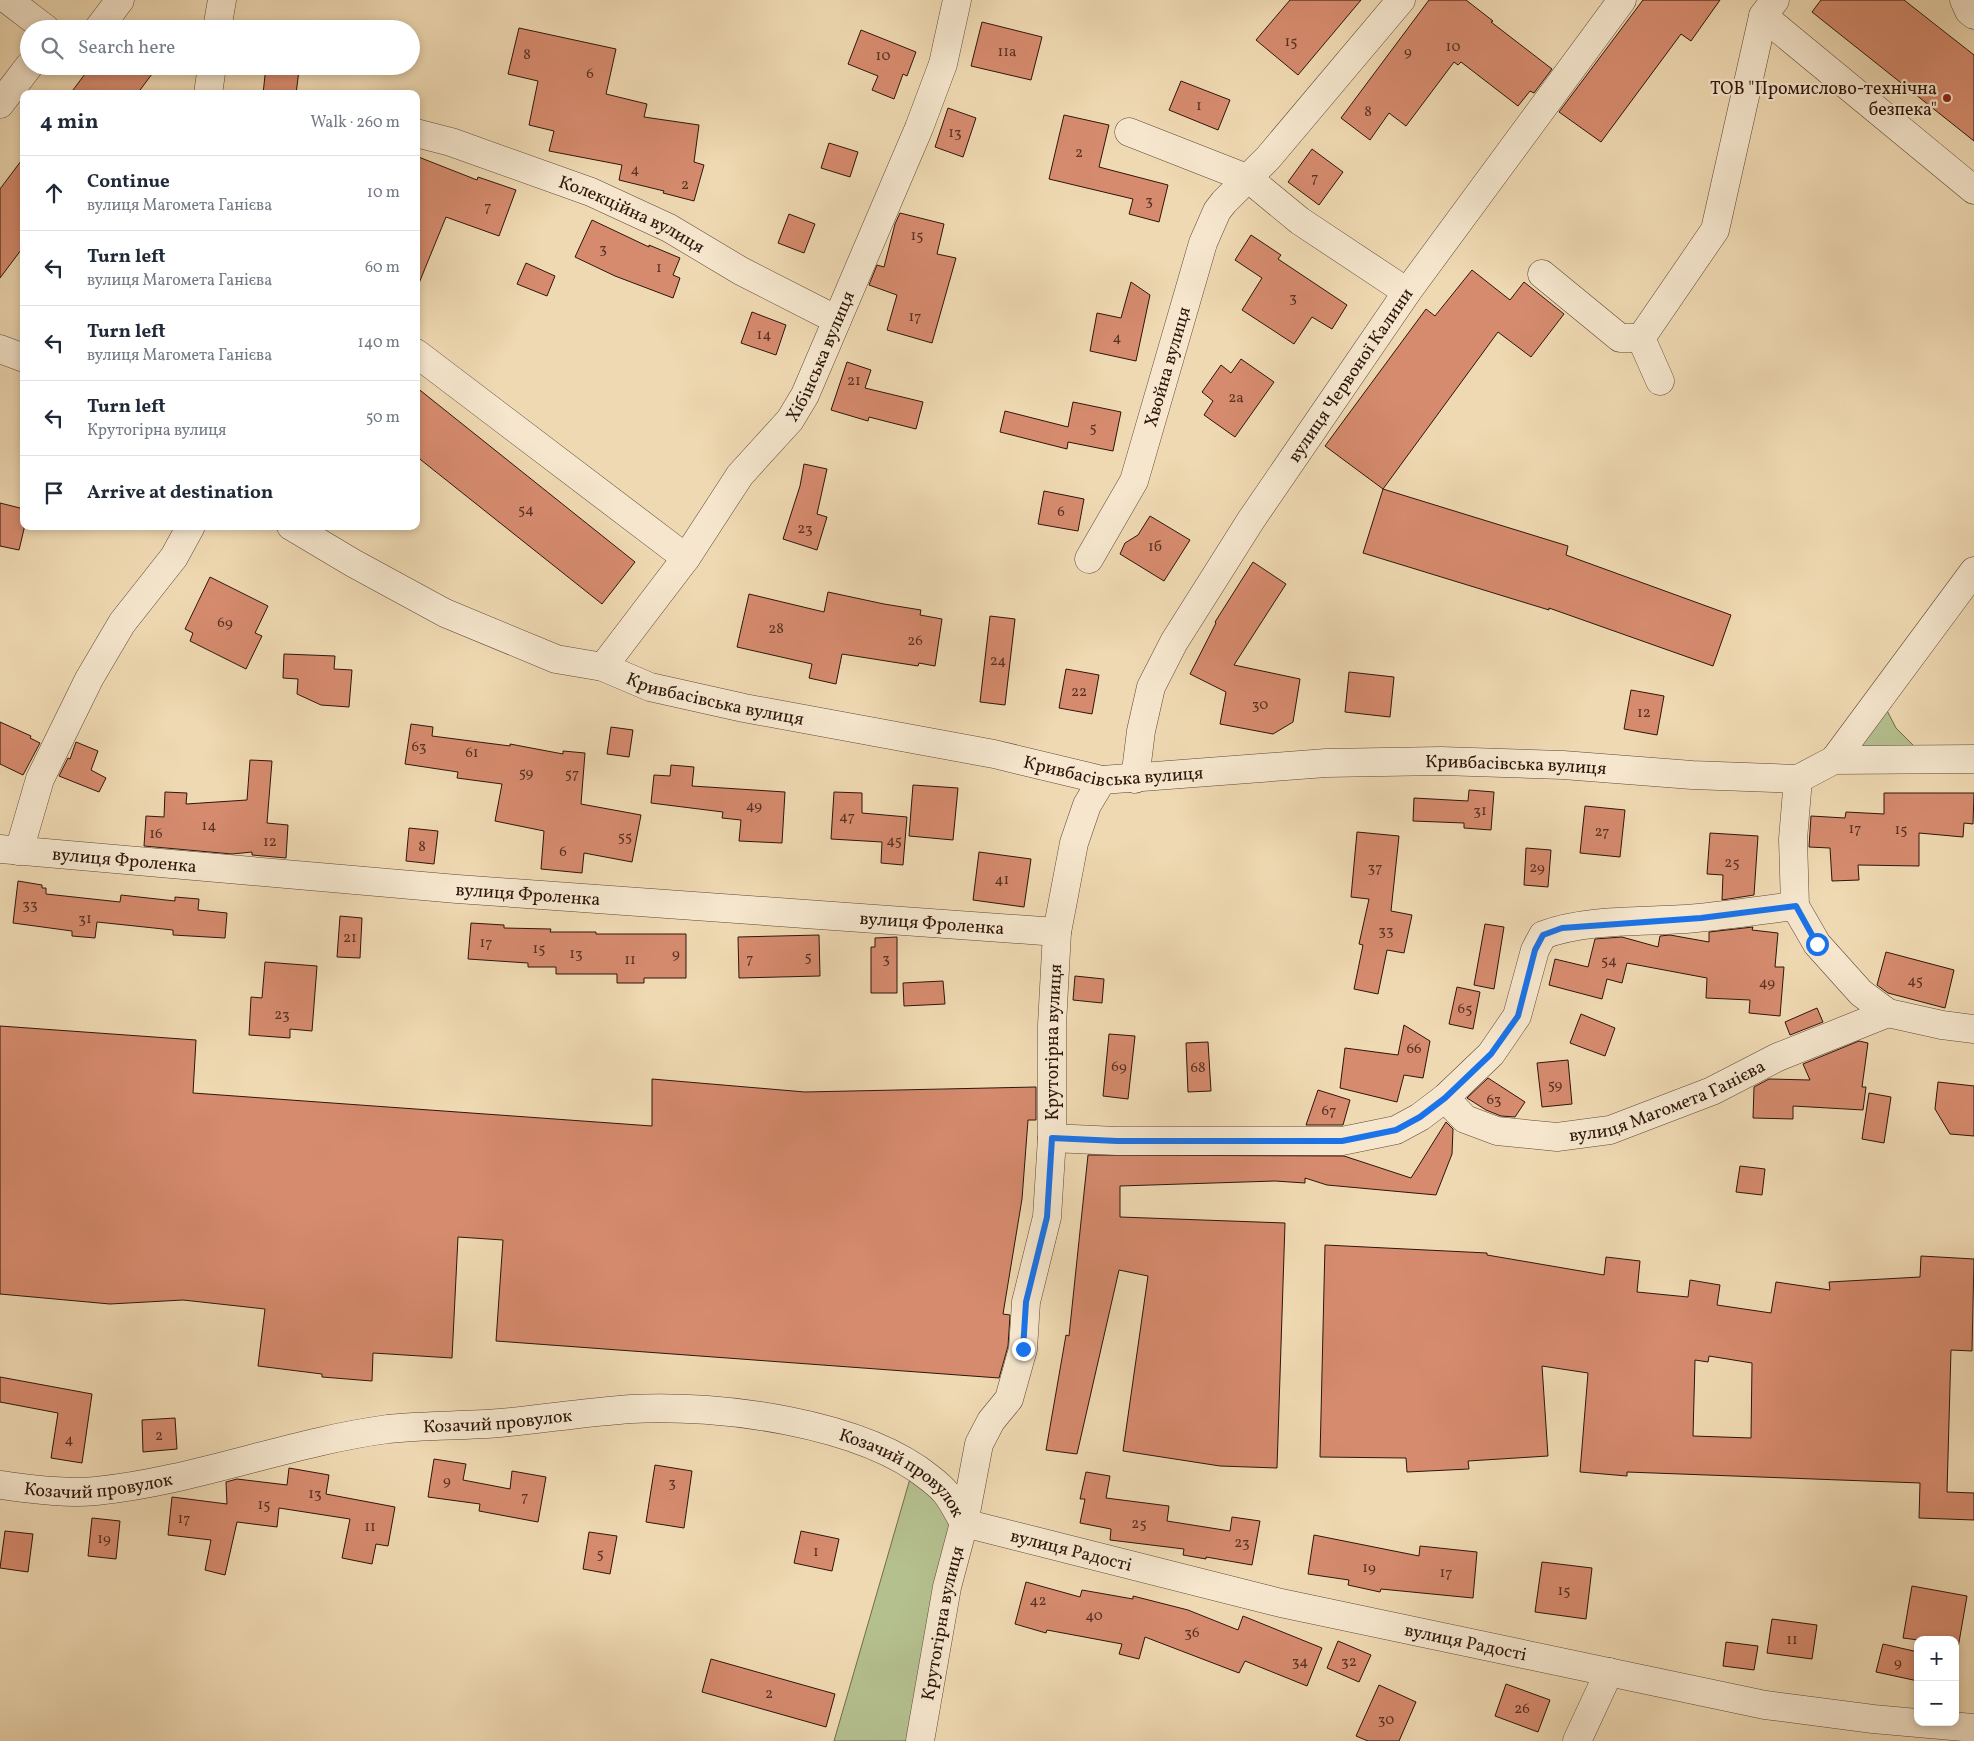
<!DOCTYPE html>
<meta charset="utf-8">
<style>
body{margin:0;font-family:Vollkorn,serif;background:#f6f6f7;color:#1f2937}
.controls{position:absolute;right:15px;bottom:15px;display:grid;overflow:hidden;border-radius:10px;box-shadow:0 2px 8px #0003}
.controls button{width:45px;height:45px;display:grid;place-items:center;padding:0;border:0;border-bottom:1px solid #e0e1e3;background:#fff;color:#1f2937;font:25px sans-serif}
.stop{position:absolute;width:15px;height:15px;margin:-11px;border:4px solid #1a73e8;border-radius:50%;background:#fff}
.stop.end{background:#1a73e8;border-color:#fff;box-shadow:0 1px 5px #0008}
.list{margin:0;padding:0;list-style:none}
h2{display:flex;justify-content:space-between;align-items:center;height:65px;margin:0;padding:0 20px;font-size:21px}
h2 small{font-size:16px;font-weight:400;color:#747a83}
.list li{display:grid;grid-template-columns:32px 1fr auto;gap:15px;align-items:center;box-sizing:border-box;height:75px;padding:0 20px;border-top:1px solid #e0e1e3}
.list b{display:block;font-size:19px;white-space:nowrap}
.list p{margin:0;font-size:16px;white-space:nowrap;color:#747a83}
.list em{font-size:16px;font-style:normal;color:#747a83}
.icon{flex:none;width:28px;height:28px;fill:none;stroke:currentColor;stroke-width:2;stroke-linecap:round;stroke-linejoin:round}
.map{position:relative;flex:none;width:1974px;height:1741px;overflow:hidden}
.search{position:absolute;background:#fff;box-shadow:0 2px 8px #0003;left:20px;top:20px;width:400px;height:55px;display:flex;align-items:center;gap:12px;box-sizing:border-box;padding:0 18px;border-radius:28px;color:#747a83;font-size:19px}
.panel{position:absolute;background:#fff;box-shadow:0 2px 8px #0003;left:20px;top:90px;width:400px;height:440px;border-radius:10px}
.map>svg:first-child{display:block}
.green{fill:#b5c08f;stroke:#726a4d}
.building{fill:#d68b6e;stroke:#2e150b;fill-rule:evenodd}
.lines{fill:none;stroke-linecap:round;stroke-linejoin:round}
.minor-casing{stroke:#5e4635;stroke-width:29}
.minor{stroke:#f5e6cd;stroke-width:28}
.route{stroke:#1a73e8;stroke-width:6}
.poi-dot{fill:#8f2418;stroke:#f5e6cd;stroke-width:2}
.labels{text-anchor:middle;stroke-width:4.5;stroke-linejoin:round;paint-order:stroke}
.number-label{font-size:15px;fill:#583224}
.poi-label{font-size:18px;fill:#2e150b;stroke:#f5e6cd;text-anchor:end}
.street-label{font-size:18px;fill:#2e150b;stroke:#f5e6cd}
</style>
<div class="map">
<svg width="1974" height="1741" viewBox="0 0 1974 1741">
<rect width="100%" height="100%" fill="#efd9b2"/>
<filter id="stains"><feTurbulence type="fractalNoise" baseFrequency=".004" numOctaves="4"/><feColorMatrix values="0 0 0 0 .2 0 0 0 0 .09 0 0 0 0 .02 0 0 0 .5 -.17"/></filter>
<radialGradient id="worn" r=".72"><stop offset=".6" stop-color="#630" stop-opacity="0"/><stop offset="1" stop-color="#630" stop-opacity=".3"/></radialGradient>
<path class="green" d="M1880,697L1896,728L1916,748L1834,760Z
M914,1465L964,1523L920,1741H834Z"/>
<path class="building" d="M1290,0H1361L1298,75L1256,40Z
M1429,0H1466L1493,21L1491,22L1552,69L1534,93L1530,91L1518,106L1461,62L1458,65L1454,62L1406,126L1389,113L1370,140L1341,118Z
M1643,0H1720L1691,41L1681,34L1601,142L1559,112Z
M1821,0H1904L1974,55V141L1812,12Z
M982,22L1042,37L1031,80L971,66Z
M519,28L616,49L606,94L647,104L644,117L699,125L694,162L704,165L694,201L663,193L664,191L619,180L622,165L549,151L554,131L529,125L538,81L508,74Z
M861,30L916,52L907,76L903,74L894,99L872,90L878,76L848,64Z
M91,66H158L137,94H70Z
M266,66L299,70L296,94H263Z
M1181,81L1230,100L1218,130L1169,110Z
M948,108L976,118L963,157L935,147Z
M1064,115L1109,125L1099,167L1168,185L1159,222L1129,214L1133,199L1049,179Z
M829,143L858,152L850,177L821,168Z
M1312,149L1343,172L1319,205L1288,182Z
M416,156L477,180L478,177L516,190L499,236L446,217L417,288Z
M24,157V246L0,278V189Z
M900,213L944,224L937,254L956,258L932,343L887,330L897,295L869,285L877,265L884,267L895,224Z
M789,214L815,224L804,253L778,243Z
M592,220L649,247V245L680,258L673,275L680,278L673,298L615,276L575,257Z
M1251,235L1281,255L1278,259L1347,305L1332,329L1312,317L1294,344L1242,310L1262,278L1235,260Z
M526,263L555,276L547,296L517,284Z
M1472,270L1510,300L1524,282L1564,314L1531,357L1498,332L1383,489L1325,446L1426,309L1435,316Z
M1131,282L1150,295L1136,361L1090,351L1097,313L1121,318Z
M752,312L786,325L776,355L741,343Z
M1241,359L1274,382L1235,437L1204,415L1213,401L1202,392L1221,365L1231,373Z
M847,362L871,370L865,388L923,402L916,429L869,417L868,421L831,410Z
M416,387L635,562L602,604L416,456Z
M1073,402L1121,412L1113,451L1068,442L1067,449L1000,432L1005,411L1068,427Z
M804,464L827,469L817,514L827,517L817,550L783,539L800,486Z
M1383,489L1568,546L1566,555L1731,615L1713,666L1549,608V610L1363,553Z
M1044,491L1084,499L1078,531L1038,524Z
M0,503L24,509V529L19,550L0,546Z
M1150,516L1190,540L1164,581L1120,554L1125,543L1138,535Z
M1253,562L1286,584L1234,665L1300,679L1293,722L1273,734L1220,724L1226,692L1190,674L1216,623L1215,622Z
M210,577L268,606L255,633L262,636L246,669L190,641L193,633L185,629Z
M828,592L884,604L921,610L920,615L942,619L935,666L919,663L918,666L842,654L836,684L809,678L812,664L737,647L749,594L824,612Z
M990,616L1015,619L1005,705L980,702Z
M284,654L335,656L334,669L352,670L349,707L321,705L297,694L298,679L283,678Z
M1066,669L1099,675L1092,714L1059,708Z
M1349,672L1394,677L1390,717L1345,712Z
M1631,690L1664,696L1657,735L1624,729Z
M0,722L31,736L30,738L40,743L23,775L0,764Z
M411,724L433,727L432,736L510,746V744L563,754V751L585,753L581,804L641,815L632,862L584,853L582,873L541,869L544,831L495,821L502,784L457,778L458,772L405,764Z
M611,727L633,730L629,757L607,754Z
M76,742L98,751L91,770L106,778L99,792L59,776L68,758L70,759Z
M250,760L272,761L267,823L288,825L286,858L252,855V852L232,854L144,846L146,816L164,817L165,792L187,793L186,804L247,800Z
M671,765L694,767L692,786L785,792L782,843L739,841L741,820L722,818L723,812L651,803L654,775L670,776Z
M913,785L958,788L953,840L909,836Z
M1469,790L1494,792L1491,830L1464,828V823L1413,821L1414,798L1468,801Z
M834,792L862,793V813L907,817L903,865L881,863L882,842L831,839Z
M1884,793H1974L1973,824L1964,823L1963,837L1919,833V866L1858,865L1859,880L1832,881L1830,848L1809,847L1811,816L1845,818L1846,812L1884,814Z
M1585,806L1625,810L1620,857L1580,853Z
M409,828L438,831L434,864L406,861Z
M1357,832L1399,836L1391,911L1412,915L1404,953L1387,950L1378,994L1354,989L1363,945L1359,944L1369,899L1351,897Z
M1710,833L1758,836L1754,895L1722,900L1723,875L1707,874Z
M1526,848L1551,850L1548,887L1524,885Z
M979,852L1031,859L1024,907L973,900Z
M18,881L42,885V888H46V894L120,902L121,895L175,901V897L199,899L198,910L227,913L225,938L173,935V930L97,922L95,938L72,936V931L13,923Z
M340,916L362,918L360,958L337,957Z
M471,923L504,925V928L551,929L550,932H596V934H686V978H644V983H617V974H556V967H528V963L468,959Z
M1485,924L1504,927L1494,989L1474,985Z
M1753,927L1752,930L1778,933L1775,967H1784L1780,1016L1749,1013L1750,1000L1706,998L1707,978L1627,963L1622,983L1607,979L1602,999L1549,985L1555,959L1588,967L1595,939L1622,937L1658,947L1660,936L1670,935L1709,942V932Z
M819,935L820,976L739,978L738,937Z
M897,937V993H871V947H875V938Z
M1886,952L1954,970L1945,1008L1888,993L1877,985Z
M265,962L317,966L312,1031L290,1029V1038L249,1035L251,997L262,998Z
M1075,976L1104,979L1102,1003L1073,1000Z
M943,981L945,1004L904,1006L903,983Z
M1457,987L1480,992L1473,1029L1449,1024Z
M1817,1008L1823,1022L1790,1035L1785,1022Z
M1581,1014L1615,1028L1605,1056L1570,1043Z
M1404,1025L1430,1041L1423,1078L1404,1075L1397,1102L1340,1088L1345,1048L1398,1055Z
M0,1026L196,1040L193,1093L652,1126V1079L805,1092L1036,1087V1120H1028L1022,1199L1003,1314L1010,1315L1008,1346L999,1378L496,1341L503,1240L458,1237L452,1358L373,1353L372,1381L322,1377V1374L258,1366L265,1309L183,1300L110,1304L0,1294Z
M1109,1034L1135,1036L1128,1099L1103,1096Z
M1859,1041L1868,1043L1862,1087H1866L1863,1110L1793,1106V1119L1753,1118L1754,1087L1769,1079L1810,1080L1803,1064Z
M1208,1042L1211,1091L1188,1092L1186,1043Z
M1568,1060L1572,1104L1542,1107L1537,1063Z
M1488,1078L1525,1102L1515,1117L1501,1116L1486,1110L1467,1098Z
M1938,1082L1974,1086V1136L1950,1134L1935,1109Z
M1318,1090L1350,1100L1343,1125H1306Z
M1869,1093L1891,1097L1884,1143L1862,1139Z
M1446,1122L1453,1129L1452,1154L1436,1195L1327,1185L1305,1178V1183L1275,1181L1120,1186V1217L1285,1223L1277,1468L1220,1466L1123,1451L1148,1276L1119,1270L1077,1454L1046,1450L1066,1335L1069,1336L1088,1155L1344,1156L1411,1178Z
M1740,1166L1765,1169L1762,1195L1736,1192Z
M1325,1245L1487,1253V1255L1604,1275L1606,1257L1640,1261L1637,1292L1688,1297L1690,1280L1720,1285L1717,1305L1771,1313L1776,1282L1830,1290L1829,1282L1920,1277L1921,1256L1974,1259L1972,1351L1951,1350L1947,1492L1974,1493V1520L1919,1518L1920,1483L1627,1472V1476L1580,1472L1588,1373L1542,1366L1548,1456L1468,1461L1469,1469L1407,1472L1406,1458L1320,1457ZM1709,1356L1752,1363L1751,1438L1693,1436L1695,1360L1708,1362Z
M0,1377L92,1394L82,1463L51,1458L58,1413L0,1402Z
M175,1418L177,1449L143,1452L142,1420Z
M434,1459L466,1464L463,1480L510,1489L512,1471L546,1477L538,1522L479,1511L480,1504L428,1497Z
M655,1465L692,1471L684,1528L646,1522Z
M289,1468L329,1475L326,1494L395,1507L388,1546L376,1544L372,1564L342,1558L350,1519L279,1508L277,1527L237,1522L225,1575L205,1570L211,1540L168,1535L172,1497L227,1504L226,1482L237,1479L287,1485Z
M1086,1472L1110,1476L1106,1498L1169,1506L1167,1521L1230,1531L1232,1517L1260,1521L1252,1565L1206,1557V1559L1183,1555L1184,1549L1110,1540L1111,1529L1080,1523L1085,1499H1080Z
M92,1518L120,1521L116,1559L88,1556Z
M5,1531L33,1534L28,1572L0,1568Z
M801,1531L839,1539L832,1571L794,1563Z
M589,1532L617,1536L610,1574L583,1569Z
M1314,1535L1419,1556L1420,1546L1477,1552L1473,1598L1381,1589L1380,1592L1348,1585L1349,1580L1308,1574Z
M1542,1562L1592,1568L1586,1619L1535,1612Z
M1026,1582L1080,1597L1082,1590L1133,1599V1596L1188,1610L1238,1630L1243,1616L1322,1648L1307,1686L1245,1661L1239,1673L1145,1637L1139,1659L1119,1654L1122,1644L1047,1630L1046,1633L1015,1624Z
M1912,1586L1967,1596L1958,1648L1955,1647V1640H1918L1903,1638Z
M1772,1619L1817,1625L1812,1659L1767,1653Z
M1338,1641L1371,1655L1359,1682L1327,1668Z
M1726,1642L1758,1646L1754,1670L1723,1666Z
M1883,1644L1918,1652V1681L1876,1672Z
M711,1659L835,1694L826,1727L702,1692Z
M1506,1684L1550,1700L1538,1732L1495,1716Z
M1379,1685L1416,1702L1399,1741H1368L1356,1736Z"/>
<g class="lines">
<g class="minor-casing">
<g id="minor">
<path d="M8,0L46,29"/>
<path d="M1775,0L1763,16L1974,190"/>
<path d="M1964,0L1969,11L1974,15"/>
<path d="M98,29L120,0"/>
<path d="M217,29L222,0"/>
<path d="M208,94L212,66"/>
<path d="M0,104L29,66"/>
<path d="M1129,132L1249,179L1300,221L1407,292"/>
<path id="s1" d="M416,133L451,142L591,192L669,228L741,271L837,320"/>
<path d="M1542,274L1620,338H1641"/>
<path d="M1641,338L1715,230L1763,16"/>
<path d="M1641,338L1660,381"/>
<path d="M0,349L24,358"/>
<path d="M416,353L686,558"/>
<path id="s2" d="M291,526L353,563L445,613L556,659L603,667L650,687L744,708L994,754L1102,780L1326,763L1441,761L1563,765L1692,775L1798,779L1834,760L1974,759"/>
<path id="s3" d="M1089,559L1134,481L1203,243L1217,211L1224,202L1268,158L1401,0"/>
<path id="s4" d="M603,667L686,558L740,475L790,420L805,395L919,128L943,64L957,0"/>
<path d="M1834,760L1974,571"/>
<path id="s5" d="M1135,779L1141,731L1151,687L1174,642L1251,520L1407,292L1622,0"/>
<path id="s6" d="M0,849L457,889L1057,932"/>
<path d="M19,851L40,779L89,679L122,623L174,557L191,526"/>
<path d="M1795,906L1793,839L1798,779"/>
<path id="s7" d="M1445,1098L1465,1119L1497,1131L1557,1137L1610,1130L1712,1091L1778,1057L1888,1013"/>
<path d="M1052,1138L1117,1141H1342L1396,1130L1420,1117L1445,1098L1491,1054L1517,1016L1535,950L1543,935C1586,919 1640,922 1686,919C1723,916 1759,910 1795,906L1817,944L1861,993L1888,1013L1942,1025L1974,1029"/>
<path id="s8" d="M0,1485C32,1489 64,1494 96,1491C195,1481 290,1442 388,1429C425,1425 463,1426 500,1423C543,1419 587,1412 631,1409C718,1404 862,1422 931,1479C936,1483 942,1488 946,1493C953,1502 958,1513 964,1523L1281,1603L1765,1705L1873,1719L1974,1728"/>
<path id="s9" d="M920,1741L947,1587L964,1523L979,1444L991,1421L1009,1399L1023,1349L1026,1302L1047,1217L1052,1138V1025L1057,932L1074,843L1087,805L1102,780"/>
<path d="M1577,1741L1609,1672"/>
</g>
</g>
<use href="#minor" class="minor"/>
</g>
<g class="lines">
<path class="route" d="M1023,1349L1026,1302L1047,1217L1052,1138L1117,1141H1342L1396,1130L1420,1117L1445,1098L1491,1054L1518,1016L1535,950L1543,935L1562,928L1701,918L1796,906L1817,944"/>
</g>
<circle class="poi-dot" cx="1947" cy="98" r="5"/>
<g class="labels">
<g class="number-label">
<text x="1291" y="46">15</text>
<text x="1453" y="51">10</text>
<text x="1007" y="56">11а</text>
<text x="1408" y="56">9</text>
<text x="527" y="59">8</text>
<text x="883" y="60">10</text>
<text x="590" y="78">6</text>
<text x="1199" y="110">1</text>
<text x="1368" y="116">8</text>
<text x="955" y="137">13</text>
<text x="1079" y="157">2</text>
<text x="635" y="174">4</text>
<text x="1315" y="182">7</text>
<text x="685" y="189">2</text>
<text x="1149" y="205">3</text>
<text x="488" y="211">7</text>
<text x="917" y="240">15</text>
<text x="603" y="253">3</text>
<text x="659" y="272">1</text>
<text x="1293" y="302">3</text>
<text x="915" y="321">17</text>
<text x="764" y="339">14</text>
<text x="1117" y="342">4</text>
<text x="854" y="385">21</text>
<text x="1236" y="402">2а</text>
<text x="1093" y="432">5</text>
<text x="526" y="514">54</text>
<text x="1061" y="516">6</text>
<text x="805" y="533">23</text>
<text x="1155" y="551">1б</text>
<text x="225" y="627">69</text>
<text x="776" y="633">28</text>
<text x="915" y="645">26</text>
<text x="998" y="665">24</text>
<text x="1079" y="696">22</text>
<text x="1260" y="709">30</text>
<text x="1644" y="717">12</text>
<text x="419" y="751">63</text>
<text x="472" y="757">61</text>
<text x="526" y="777">59</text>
<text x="572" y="778">57</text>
<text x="754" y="810">49</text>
<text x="1480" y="815">31</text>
<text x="847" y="821">47</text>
<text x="209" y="830">14</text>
<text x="1855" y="833">17</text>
<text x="1901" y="834">15</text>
<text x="1602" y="836">27</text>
<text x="156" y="838">16</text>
<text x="625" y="841">55</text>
<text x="894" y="845">45</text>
<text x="270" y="846">12</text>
<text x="422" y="851">8</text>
<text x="563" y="856">6</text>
<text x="1732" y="867">25</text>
<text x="1375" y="872">37</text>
<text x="1537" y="872">29</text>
<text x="1002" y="884">41</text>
<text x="30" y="909">33</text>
<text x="85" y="923">31</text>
<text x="1386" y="935">33</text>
<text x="350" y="942">21</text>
<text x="486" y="947">17</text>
<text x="539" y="953">15</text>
<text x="576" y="958">13</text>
<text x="676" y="958">9</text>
<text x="808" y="961">5</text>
<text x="750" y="963">7</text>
<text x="886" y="963">3</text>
<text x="630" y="964">11</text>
<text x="1609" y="965">54</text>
<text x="1915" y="985">45</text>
<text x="1767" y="987">49</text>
<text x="1465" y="1013">65</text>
<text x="282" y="1019">23</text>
<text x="1414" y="1053">66</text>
<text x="1119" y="1071">69</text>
<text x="1198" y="1072">68</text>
<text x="1555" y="1089">59</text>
<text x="1494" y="1104">63</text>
<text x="1329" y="1115">67</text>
<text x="159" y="1440">2</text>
<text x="69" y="1444">4</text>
<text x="447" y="1485">9</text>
<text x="672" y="1487">3</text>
<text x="315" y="1498">13</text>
<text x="525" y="1501">7</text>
<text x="264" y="1509">15</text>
<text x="184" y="1523">17</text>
<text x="1139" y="1528">25</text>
<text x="370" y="1531">11</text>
<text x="104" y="1543">19</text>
<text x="1242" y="1547">23</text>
<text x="816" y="1556">1</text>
<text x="600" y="1558">5</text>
<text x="1369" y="1572">19</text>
<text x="1446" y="1577">17</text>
<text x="1564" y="1595">15</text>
<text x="1038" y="1605">42</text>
<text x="1094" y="1620">40</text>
<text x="1192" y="1637">36</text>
<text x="1792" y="1644">11</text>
<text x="1300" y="1666">34</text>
<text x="1349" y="1666">32</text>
<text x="1898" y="1667">9</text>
<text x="769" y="1698">2</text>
<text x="1522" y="1713">26</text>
<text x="1386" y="1724">30</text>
</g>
<g class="poi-label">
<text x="1937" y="94">ТОВ "Промислово-технічна<tspan x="1937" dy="21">безпека"</tspan></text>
</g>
<g class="street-label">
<text dy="6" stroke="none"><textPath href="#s1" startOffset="231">Колекційна вулиця</textPath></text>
<text dy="6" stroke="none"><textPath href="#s4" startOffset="381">Хібінська вулиця</textPath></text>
<text dy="6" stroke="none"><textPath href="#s3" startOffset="209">Хвойна вулиця</textPath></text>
<text dy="6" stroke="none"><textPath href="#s5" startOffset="464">вулиця Червоної Калини</textPath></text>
<text dy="6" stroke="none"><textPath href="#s2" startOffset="462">Кривбасівська вулиця</textPath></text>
<text dy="6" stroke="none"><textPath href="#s2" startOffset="1272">Кривбасівська вулиця</textPath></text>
<text dy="6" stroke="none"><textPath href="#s2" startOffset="868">Кривбасівська вулиця</textPath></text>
<text dy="6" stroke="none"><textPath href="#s6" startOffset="125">вулиця Фроленка</textPath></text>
<text dy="6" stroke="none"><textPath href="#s6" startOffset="530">вулиця Фроленка</textPath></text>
<text dy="6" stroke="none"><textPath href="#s6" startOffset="935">вулиця Фроленка</textPath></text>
<text dy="6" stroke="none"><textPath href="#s9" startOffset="719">Крутогірна вулиця</textPath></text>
<text dy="6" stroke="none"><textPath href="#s7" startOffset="240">вулиця Магомета Ганієва</textPath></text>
<text dy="6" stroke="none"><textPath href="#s8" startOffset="505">Козачий провулок</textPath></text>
<text dy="6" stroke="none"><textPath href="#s8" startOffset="925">Козачий провулок</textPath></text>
<text dy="6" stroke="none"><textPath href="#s8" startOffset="99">Козачий провулок</textPath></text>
<text dy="6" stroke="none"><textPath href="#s8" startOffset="1119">вулиця Радості</textPath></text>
<text dy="6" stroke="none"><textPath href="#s9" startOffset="120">Крутогірна вулиця</textPath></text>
<text dy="6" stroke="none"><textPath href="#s8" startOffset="1524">вулиця Радості</textPath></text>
</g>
</g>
<rect width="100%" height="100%" filter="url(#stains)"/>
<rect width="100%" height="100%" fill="url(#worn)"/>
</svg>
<div class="controls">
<button>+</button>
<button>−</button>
</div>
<div class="stop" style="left:1817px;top:944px"></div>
<div class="stop end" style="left:1023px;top:1349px"></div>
<div class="search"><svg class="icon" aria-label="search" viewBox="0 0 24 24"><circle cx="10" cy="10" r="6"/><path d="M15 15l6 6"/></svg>Search here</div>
<section class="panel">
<h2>4 min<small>Walk · 260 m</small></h2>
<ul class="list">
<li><svg class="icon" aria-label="ahead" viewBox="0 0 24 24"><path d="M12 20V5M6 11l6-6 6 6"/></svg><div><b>Continue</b><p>вулиця Магомета Ганієва</p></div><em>10 m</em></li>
<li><svg class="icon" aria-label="left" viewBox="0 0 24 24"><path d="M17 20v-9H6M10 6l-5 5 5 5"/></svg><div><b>Turn left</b><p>вулиця Магомета Ганієва</p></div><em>60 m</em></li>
<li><svg class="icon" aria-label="left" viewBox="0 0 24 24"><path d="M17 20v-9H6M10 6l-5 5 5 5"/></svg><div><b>Turn left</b><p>вулиця Магомета Ганієва</p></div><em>140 m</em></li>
<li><svg class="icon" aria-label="left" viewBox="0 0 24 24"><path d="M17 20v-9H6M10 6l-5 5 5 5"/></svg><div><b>Turn left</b><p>Крутогірна вулиця</p></div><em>50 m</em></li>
<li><svg class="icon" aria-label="arrive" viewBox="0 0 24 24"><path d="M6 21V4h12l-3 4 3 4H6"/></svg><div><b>Arrive at destination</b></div></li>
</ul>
</section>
</div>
